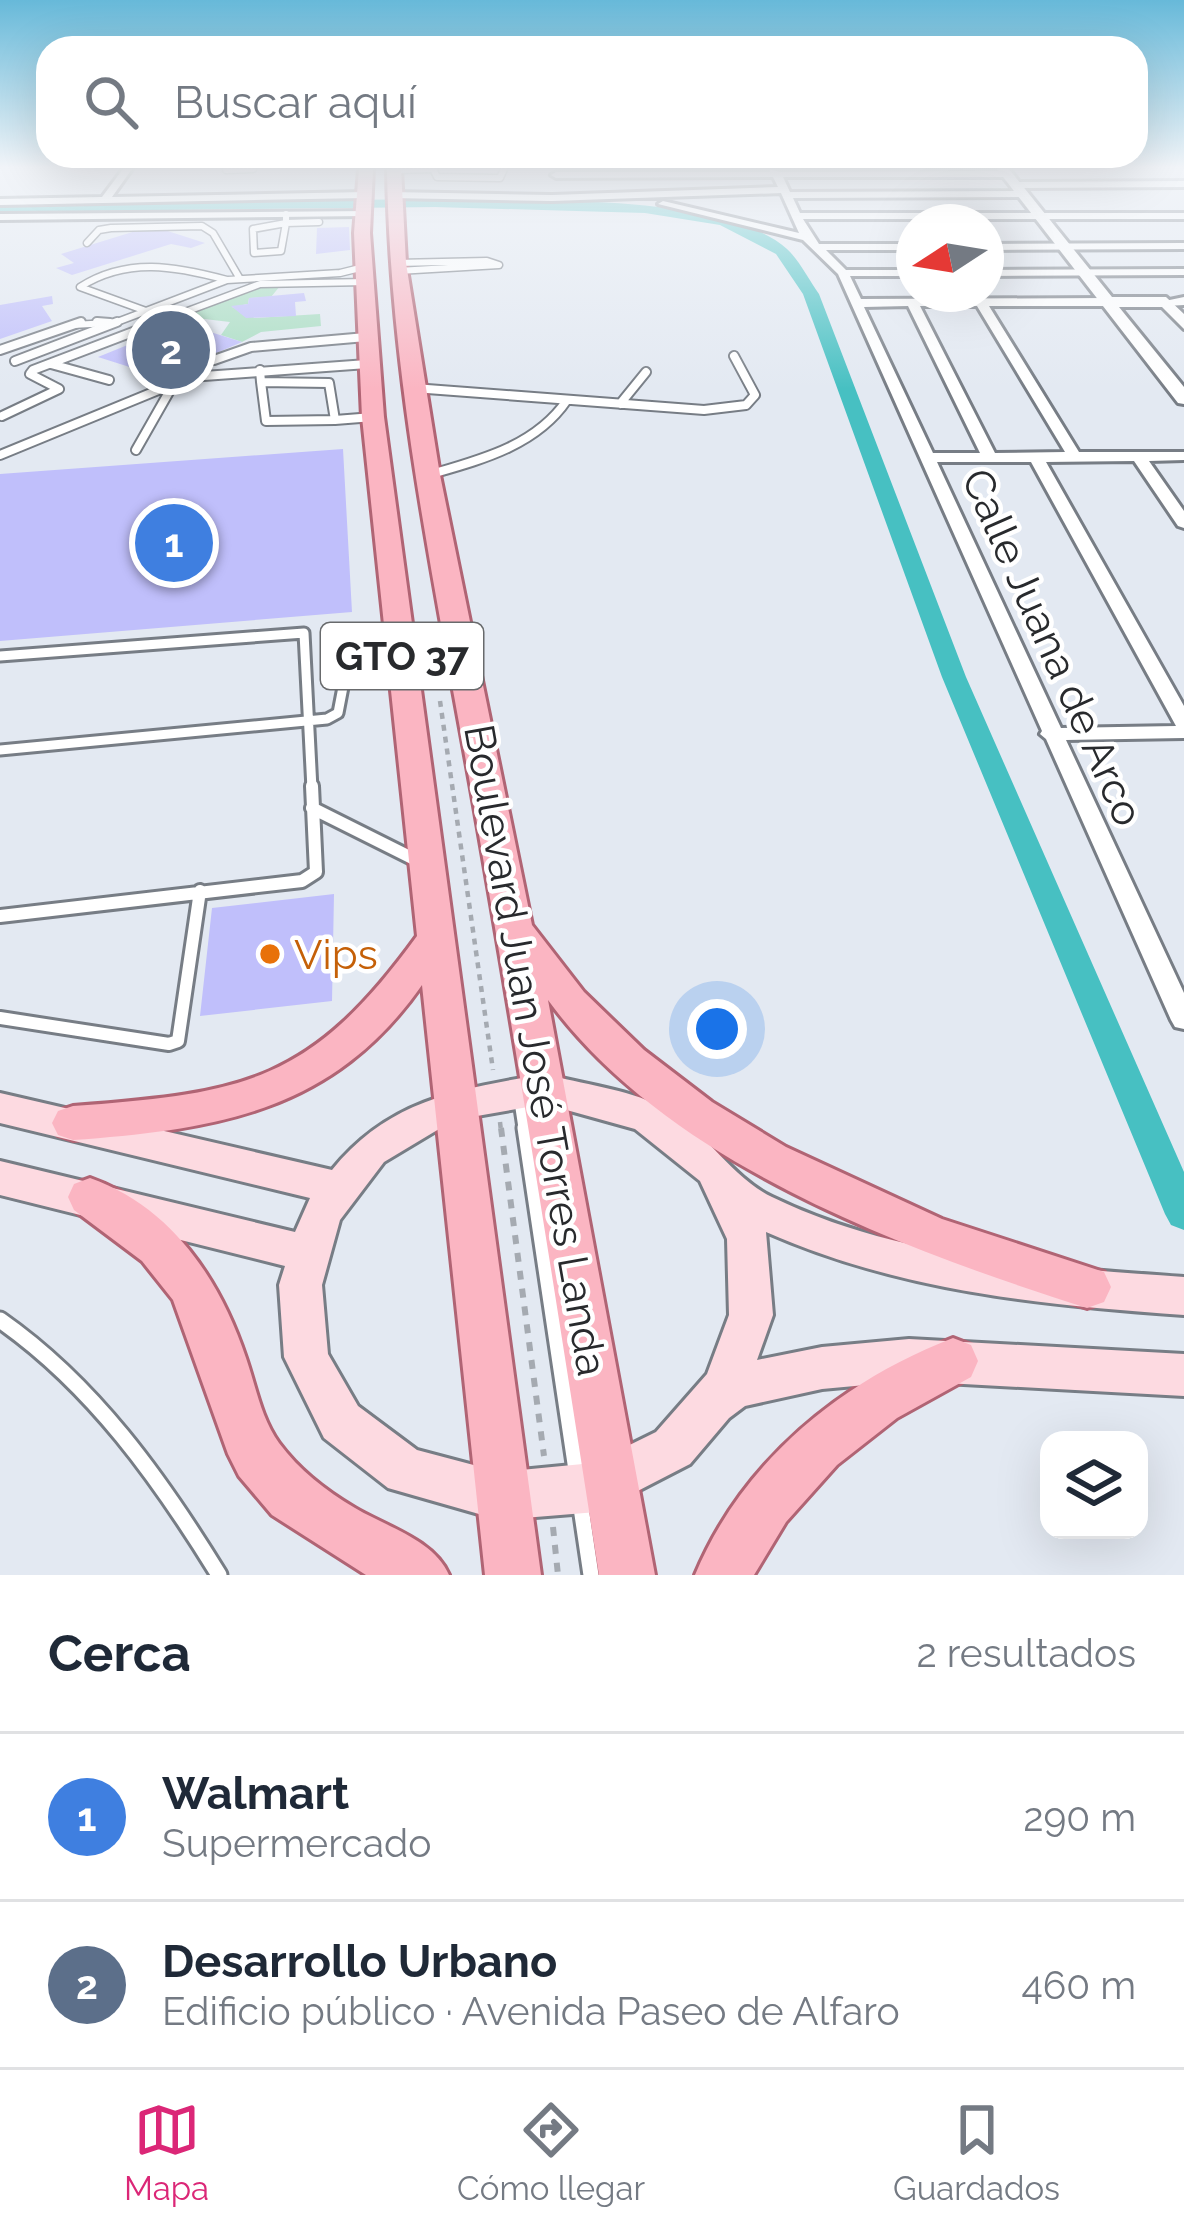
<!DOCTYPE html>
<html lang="es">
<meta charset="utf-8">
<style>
body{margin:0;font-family:Raleway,sans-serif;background:#f2f2f3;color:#1f2937}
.controls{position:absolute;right:36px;bottom:36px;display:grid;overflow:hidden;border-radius:24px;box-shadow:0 12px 48px #0002}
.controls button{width:108px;height:108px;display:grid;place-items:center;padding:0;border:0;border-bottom:3px solid #e0e1e3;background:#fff;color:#1f2937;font:60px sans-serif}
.compass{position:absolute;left:896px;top:204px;width:108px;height:108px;border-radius:50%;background:#fff;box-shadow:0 12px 48px #0002;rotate:258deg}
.you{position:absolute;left:717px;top:1029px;width:42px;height:42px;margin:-30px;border:9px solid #fff;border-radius:50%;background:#1a73e8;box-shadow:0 0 0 18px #1a73e833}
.badge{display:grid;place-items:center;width:78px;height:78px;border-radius:50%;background:#db2777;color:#fff;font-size:39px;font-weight:700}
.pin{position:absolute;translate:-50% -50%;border:6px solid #fff;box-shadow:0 3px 12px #0006}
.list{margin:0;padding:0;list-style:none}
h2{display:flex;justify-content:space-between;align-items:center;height:156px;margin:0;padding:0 48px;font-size:51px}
h2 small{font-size:39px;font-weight:400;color:#747a83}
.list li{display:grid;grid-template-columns:78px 1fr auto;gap:36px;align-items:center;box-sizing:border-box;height:168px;padding:0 48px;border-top:3px solid #e0e1e3}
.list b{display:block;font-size:45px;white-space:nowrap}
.list p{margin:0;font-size:39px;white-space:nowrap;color:#747a83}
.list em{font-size:39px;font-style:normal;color:#747a83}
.icon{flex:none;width:66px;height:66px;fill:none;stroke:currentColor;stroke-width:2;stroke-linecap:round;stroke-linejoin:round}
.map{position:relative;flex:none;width:1184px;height:1575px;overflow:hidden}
.search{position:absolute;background:#fff;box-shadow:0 12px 48px #0002;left:36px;right:36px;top:36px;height:132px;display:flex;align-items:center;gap:30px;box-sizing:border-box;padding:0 42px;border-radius:36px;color:#747a83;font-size:45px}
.sheet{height:492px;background:#fff}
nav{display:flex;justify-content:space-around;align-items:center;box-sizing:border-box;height:168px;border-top:3px solid #e0e1e3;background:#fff;font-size:33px;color:#747a83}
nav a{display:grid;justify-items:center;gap:6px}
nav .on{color:#db2777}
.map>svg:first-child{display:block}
.green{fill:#a9ddc2}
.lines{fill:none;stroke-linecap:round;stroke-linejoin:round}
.canal{fill:#47c0c2;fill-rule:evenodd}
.building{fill:#c0bffb}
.service-far4-casing{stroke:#777d85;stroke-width:9}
.service-far3-casing{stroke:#777d85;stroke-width:12}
.service-far2-casing{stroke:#777d85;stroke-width:15}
.service-far1-casing{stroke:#777d85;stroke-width:18}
.service-casing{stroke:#777d85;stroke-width:21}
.minor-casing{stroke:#777d85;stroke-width:6}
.tertiary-casing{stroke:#777d85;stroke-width:6}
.secondary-casing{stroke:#777d85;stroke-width:6}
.primary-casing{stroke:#b06474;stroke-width:6}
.path-far1{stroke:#a5aab1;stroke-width:4.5;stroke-dasharray:6 6;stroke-linecap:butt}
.path{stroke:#a5aab1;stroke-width:6;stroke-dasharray:9 9;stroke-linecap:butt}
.service-far4{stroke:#fff;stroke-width:6}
.service-far3{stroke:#fff;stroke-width:8}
.service-far2{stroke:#fff;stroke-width:9}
.service-far1{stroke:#fff;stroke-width:12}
.service{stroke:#fff;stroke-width:15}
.minor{fill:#fff;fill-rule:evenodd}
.tertiary{fill:#fff;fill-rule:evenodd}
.secondary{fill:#fddae1;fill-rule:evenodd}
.primary{fill:#fbb5c2;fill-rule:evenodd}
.food-dot{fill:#e8710a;stroke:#fff;stroke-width:4.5}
.labels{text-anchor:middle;stroke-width:9;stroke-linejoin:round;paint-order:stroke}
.shield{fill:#fff;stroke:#686a6c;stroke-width:3}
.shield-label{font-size:39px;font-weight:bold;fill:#282a2d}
.street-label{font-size:42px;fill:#282a2d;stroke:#fff}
.food-label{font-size:42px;fill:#c56008;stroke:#fff;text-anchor:start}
</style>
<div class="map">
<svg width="1184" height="1575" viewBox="0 0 1184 1575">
<rect width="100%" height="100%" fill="#e3e9f2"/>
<path class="green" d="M280,286L271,297L249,298L248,304L232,307L255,318L320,314L321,326L261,332L242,342L221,335L230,322L179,316L246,287Z"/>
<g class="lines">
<path class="canal" d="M435,199C520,201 724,192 787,249C799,260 809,280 819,294L966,677L1184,1172V1230L1171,1225L1165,1214L942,677L803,294L776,254L720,225L645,213L435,207L0,212V204Z"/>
</g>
<path class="building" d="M152,226L205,243L191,248L171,244L72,275L56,268L74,263L61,254Z
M349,227L350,250L316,254L317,228Z
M304,293L306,301L295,302L296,316L246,318L231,306L248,304L249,298Z
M52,296L53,304L42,306L52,321L0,339V305Z
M182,323L242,342L161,377L98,357Z
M343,449L352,612L0,641V474Z
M334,894L332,1001L200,1016L212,908Z"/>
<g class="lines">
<g class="service-far4-casing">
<path id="service-far4" d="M433,169L437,177L500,178L504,169
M226,170L253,169
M394,170L434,169
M286,214V223
M286,223L281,251L254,253L253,229Z
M286,223L319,222
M87,243L99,230L111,228L202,226L213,233L240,279
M397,263L487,261L499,265L398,271
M364,267L340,273L227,280L146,311L169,318L260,284L366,282
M146,311L80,287C127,257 175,266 227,280
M72,325L110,323
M109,325L146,311
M151,325L169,318"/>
</g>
<g class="service-far3-casing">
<path id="service-far3" d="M97,322L110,323
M0,350L81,322
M214,360L251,347L366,337
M15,361L117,322
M51,364L109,380
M260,370L261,382
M261,382L329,383L335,420L266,421Z
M414,388L704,410L746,405L755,395L734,356
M620,404L646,372
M2,416L59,389L30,374L33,370L159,322
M335,420L373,417
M136,450L173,385
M0,455L190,377L367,364
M428,475C480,460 536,446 567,400"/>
</g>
<g class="service-far2-casing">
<path id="service-far2" d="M0,656L304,633L312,789
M0,750L327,719L338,713L348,661L394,633"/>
</g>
<g class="service-far1-casing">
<path id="service-far1" d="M312,808L422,863
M0,916L302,881L316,872L312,786
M0,1018L169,1044L178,1041L200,891
M520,1098L525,1131"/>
</g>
<g class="service-casing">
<path id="service" d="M525,1128L577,1477
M0,1320C93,1385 160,1479 219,1575
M580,1501L591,1575"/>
</g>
<g class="minor-casing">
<path id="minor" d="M123,169H132L112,197L363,192L368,195L363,198L0,205V199L102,197Z
M770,169L780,172L1007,171L1012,174L1007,177H783L790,192L1023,191L1028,194L1023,197L793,198L800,213H1184V219H803L819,244H914V250H826L846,270H914V276H850L861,299L1110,298L1116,302L1110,306H989L1079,452H1184V460L1149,461L1184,511V528L1178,526L1134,461L1046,462L1184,706V738L1066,740L1184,993V1029L1175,1027L1171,1020L1046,739L1040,734L1042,731L838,274L803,240L658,204L663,201L799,233L781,193L552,201L393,198L388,195L393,192L552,195L778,187L773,177L556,178L551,175L556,172H770ZM908,306L980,453H933L864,307ZM920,306H977L1065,452L995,453ZM937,462H1031L1176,726L1061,728Z
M1184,181V187L1016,188L1011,185L1016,182Z
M366,211L362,216L0,220V214Z
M1184,243V249L986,250V244Z
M1184,269V275L986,276V270Z
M1184,297V305L1166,306L1160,302Z"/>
</g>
<g class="tertiary-casing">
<path id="tertiary" d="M997,169H1009L1112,297H1166L1184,314V329L1162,307H1119L1184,387V404L1178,403Z"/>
</g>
<g class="secondary-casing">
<path id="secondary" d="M545,1074C581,1084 627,1089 660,1106C705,1128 729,1176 772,1197C900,1259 1045,1267 1184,1277V1315C1040,1305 900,1291 766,1232L773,1315L757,1360L822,1347L909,1339L1184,1354V1396L909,1381L822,1389L745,1406L729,1418L690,1464L597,1512L500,1520L388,1488L324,1438L284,1357L279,1285L285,1266L0,1195V1161L295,1232L310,1198L0,1123V1093L332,1170C389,1099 460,1089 545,1074ZM545,1104L635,1129L700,1181L727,1239L729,1315L707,1374L656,1432L593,1463L500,1472L417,1450L358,1406L328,1354L322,1285L340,1220L384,1162L454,1120Z"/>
</g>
<g class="primary-casing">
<path id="primary" d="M359,169H373L370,233L384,417L541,1575H485L422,985C333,1112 218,1129 73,1140L58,1135L52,1123L58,1111L73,1106C246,1093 311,1082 417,936L362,417L354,233Z
M387,169H401L406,263L440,475L532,925L584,992L644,1050L712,1102L786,1147L942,1219L1104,1272L1111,1287L1104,1302L1087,1308C902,1249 667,1163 548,1000L655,1575H599C559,1318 519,1062 474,806C437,595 390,383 387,169Z
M90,1178C172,1207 220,1280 246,1358C256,1387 261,1418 279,1443C299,1470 326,1491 355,1508C387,1527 434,1540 449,1575H366L272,1515L239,1476L228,1454L173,1300L142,1261L74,1210L68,1197L74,1184Z
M953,1338L971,1345L978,1361L971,1377L897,1418L837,1465L786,1522L754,1575H695C742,1462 841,1381 953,1338Z"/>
</g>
<path class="path-far1" d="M440,701L493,1070
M500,1122L501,1131"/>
<path class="path" d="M501,1128L544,1456
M553,1527L558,1575"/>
<use href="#service-far4" class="service-far4"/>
<use href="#service-far3" class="service-far3"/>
<use href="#service-far2" class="service-far2"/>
<use href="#service-far1" class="service-far1"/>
<use href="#service" class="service"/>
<use href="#minor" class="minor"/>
<use href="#tertiary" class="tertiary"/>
<use href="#secondary" class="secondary"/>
<use href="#primary" class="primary"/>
</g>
<linearGradient id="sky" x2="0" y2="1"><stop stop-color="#67b9d9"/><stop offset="0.43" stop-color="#f2f5f9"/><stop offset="1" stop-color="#f2f5f9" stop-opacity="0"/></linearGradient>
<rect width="1184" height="389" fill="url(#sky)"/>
<circle class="food-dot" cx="270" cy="954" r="12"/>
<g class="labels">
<rect class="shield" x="321" y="623" width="162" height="66" rx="9"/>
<g class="shield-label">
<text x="402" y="670">GTO 37</text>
</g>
<g class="street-label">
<text transform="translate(1053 647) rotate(66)" y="15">Calle Juana de Arco</text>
<text transform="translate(536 1050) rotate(80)" y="15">Boulevard Juan José Torres Landa</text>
</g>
<g class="food-label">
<text x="294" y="969">Vips</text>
</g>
</g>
</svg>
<div class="controls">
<button><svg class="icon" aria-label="layers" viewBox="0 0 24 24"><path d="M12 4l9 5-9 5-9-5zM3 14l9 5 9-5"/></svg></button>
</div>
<svg class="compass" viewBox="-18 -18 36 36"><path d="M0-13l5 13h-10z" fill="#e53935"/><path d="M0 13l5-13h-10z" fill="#747a83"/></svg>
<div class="you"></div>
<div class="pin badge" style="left:174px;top:543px;background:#3f7fe0">1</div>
<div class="pin badge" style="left:171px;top:350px;background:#5c6f8a">2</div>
<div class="search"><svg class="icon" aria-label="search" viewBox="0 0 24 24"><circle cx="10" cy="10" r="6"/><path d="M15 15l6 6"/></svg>Buscar aquí</div>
</div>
<section class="sheet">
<h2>Cerca<small>2 resultados</small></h2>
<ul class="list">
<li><span class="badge" style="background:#3f7fe0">1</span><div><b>Walmart</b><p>Supermercado</p></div><em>290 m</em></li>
<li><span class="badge" style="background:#5c6f8a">2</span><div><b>Desarrollo Urbano</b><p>Edificio público · Avenida Paseo de Alfaro</p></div><em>460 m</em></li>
</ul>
</section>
<nav>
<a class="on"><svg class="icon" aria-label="map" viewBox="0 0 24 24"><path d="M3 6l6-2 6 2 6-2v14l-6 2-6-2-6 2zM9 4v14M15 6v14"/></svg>Mapa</a>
<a><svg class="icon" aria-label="directions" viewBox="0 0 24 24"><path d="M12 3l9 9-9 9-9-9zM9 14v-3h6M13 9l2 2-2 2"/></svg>Cómo llegar</a>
<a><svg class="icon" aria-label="saved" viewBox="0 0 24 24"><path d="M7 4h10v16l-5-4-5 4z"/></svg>Guardados</a>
</nav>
